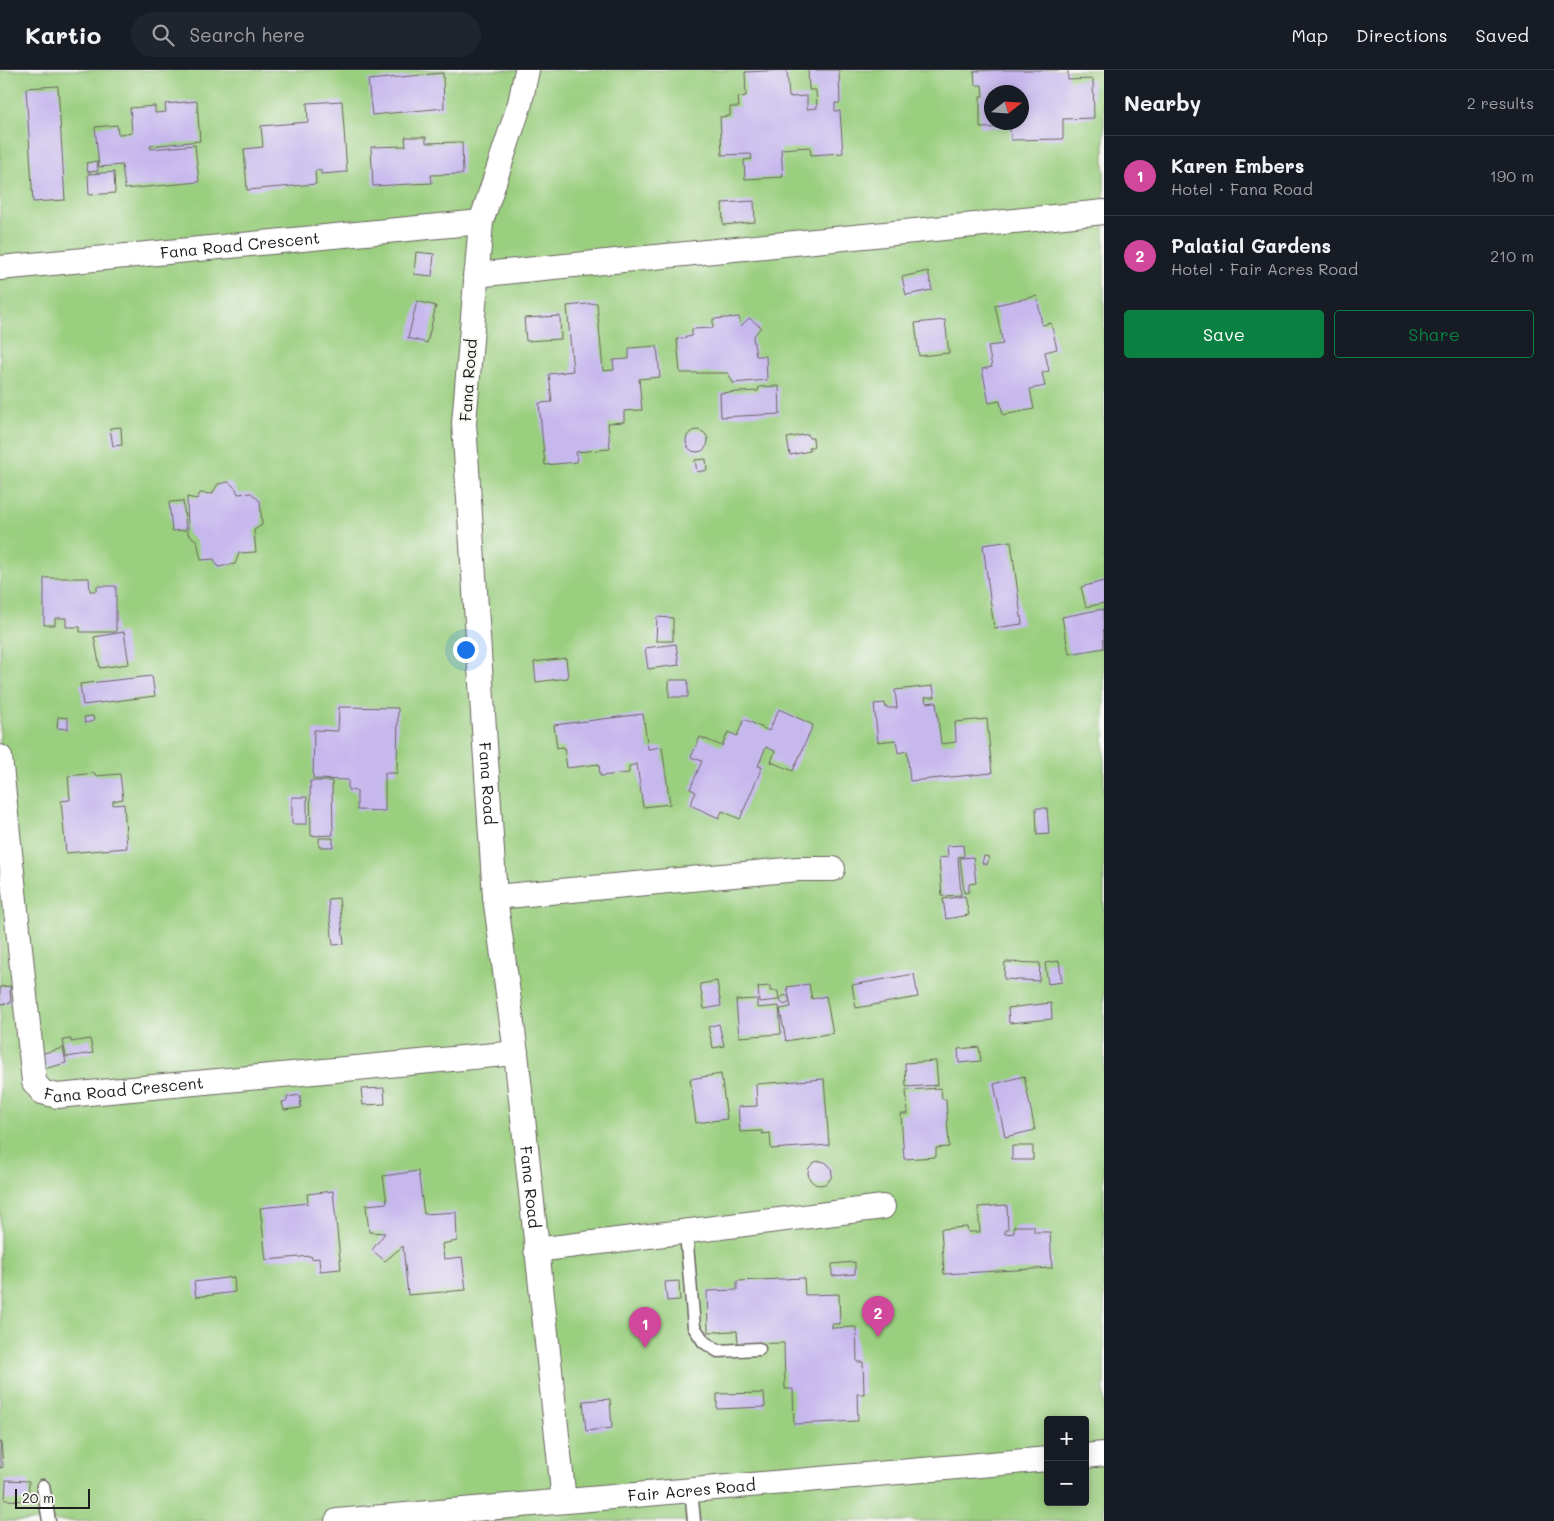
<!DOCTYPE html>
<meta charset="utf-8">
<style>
body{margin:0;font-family:Mali,sans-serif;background:#20242c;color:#f1f3f6}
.controls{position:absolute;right:15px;bottom:15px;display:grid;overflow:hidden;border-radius:5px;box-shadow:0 2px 12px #0003}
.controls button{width:45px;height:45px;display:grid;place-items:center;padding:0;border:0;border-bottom:1px solid #363941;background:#171b24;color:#f1f3f6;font:25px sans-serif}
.compass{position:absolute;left:984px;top:15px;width:45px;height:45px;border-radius:50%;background:#171b24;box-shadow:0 2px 12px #0003;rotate:73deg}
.scale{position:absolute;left:15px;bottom:12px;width:75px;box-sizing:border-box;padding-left:5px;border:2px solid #1c1c1c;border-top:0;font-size:14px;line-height:18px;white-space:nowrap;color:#1c1c1c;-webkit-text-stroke:4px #f6f6f2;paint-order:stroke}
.you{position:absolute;left:465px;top:579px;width:18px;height:18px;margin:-12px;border:4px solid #fff;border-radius:50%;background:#1a73e8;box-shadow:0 0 0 8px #1a73e833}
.badge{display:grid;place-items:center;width:32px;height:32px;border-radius:50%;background:#0b8043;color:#fff;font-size:16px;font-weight:700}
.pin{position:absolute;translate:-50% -41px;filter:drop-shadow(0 1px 2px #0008)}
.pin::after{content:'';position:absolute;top:26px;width:18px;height:15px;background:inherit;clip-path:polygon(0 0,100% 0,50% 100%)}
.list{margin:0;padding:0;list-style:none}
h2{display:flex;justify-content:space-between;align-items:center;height:65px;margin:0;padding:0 20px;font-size:21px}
h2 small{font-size:16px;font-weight:400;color:#9ea1a6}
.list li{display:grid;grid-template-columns:32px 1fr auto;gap:15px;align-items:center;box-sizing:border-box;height:80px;padding:0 20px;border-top:1px solid #363941}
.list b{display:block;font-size:19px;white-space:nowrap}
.list p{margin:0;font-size:16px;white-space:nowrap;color:#9ea1a6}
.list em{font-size:16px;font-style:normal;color:#9ea1a6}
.actions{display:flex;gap:10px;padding:15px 20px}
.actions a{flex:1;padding:11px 0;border:1px solid #0b8043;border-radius:5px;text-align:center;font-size:18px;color:#0b8043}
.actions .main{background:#0b8043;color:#fff}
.icon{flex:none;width:28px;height:28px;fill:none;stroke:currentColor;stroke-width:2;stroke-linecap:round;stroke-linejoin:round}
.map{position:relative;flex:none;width:1104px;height:1451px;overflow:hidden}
header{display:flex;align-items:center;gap:30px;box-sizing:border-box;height:70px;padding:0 25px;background:#171b24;border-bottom:1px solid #363941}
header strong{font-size:24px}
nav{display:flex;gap:28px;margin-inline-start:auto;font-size:18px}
.search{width:350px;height:45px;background:#20242c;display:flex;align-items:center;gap:12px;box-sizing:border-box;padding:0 18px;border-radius:28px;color:#9ea1a6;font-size:19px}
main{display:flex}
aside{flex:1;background:#171b24}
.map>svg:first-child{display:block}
.green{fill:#9bcf80;stroke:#5c764e;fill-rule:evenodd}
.building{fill:#c6b7ed;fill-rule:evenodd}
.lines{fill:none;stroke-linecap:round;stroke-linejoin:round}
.lane-casing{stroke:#68645e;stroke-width:15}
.street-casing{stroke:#68645e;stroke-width:26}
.lane{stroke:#fff;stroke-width:12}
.street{stroke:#fff;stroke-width:24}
.labels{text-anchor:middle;stroke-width:4;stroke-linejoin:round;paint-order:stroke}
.street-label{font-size:16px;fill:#1c1c1c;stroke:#f6f6f2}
</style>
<header>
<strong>Kartio</strong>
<div class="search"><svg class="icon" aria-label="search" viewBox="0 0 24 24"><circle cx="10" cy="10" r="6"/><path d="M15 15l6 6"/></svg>Search here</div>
<nav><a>Map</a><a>Directions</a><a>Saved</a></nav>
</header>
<main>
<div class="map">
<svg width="1104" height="1451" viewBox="0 0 1104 1451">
<rect width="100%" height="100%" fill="#f6f6f2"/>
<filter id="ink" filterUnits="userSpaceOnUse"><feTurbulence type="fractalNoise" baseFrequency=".02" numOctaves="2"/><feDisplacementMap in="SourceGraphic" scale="10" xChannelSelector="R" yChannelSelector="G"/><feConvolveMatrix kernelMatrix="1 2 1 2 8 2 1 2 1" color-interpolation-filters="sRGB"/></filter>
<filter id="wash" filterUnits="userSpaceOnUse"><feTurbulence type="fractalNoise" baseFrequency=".0096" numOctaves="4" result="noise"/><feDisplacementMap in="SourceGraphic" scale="20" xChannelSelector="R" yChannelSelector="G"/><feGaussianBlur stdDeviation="1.12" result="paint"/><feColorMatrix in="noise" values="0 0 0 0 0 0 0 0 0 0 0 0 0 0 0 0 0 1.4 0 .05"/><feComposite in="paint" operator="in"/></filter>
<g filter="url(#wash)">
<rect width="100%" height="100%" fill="#f4e9d9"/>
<path class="green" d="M0,0H1104V1451H0ZM992,22H1022V52H992ZM1048,1350H1085V1432H1048Z"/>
<g id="blocks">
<path class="building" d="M787,0L789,27L807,26V39L817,38L816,20H809L808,0H839L840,33H835V41H840L843,83L811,85L810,77L781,79L783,107L745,109L744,90L752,89L751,84L722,85L720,47L730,46V37H739L738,27L746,26L745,2Z
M997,0H1068V10L1093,9L1094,48L1063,49V69L1011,70L1010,57L980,58V26H983L982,15H975L974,1ZM992,22H1022V52H992Z
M443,3L444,38L372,45L368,10Z
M58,16L65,130L33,132L26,18Z
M197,31L200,71L150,76L151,79L195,75L199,112L125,119L122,95L99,97L95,57L117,55L118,64L132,63L130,38L155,36V43L166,42L165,34Z
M342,31L347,102L321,104V100L315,101L316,114L247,120L244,79L263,77L261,56L308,52L307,33Z
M405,67H426V73L462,72L463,104L431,105L432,113L373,116L371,77L406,76Z
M97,91L98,101L88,102L86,93Z
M114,102L115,123L89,125L88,104Z
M754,131L755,152L723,155L722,133Z
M416,182L434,184L432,206L414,204Z
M928,201L932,220L906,225L902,207Z
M1037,226L1042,255L1051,253L1057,279L1045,282L1049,301L1042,303L1045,316L1030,319L1034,339L1003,345L1000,331L989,333L982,299L992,297L988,276L1003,274L995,235Z
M417,231L436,236L427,273L408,268Z
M597,233L603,301L614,300L613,290L629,289V278L657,276L660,307L639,309L642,340L624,341V352L608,353L610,379L576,382L577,392L545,395L539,333L552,332L549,304L573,301L567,236Z
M560,246L561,269L526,271L524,248Z
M739,247L741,256L749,248L761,257L753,267L756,286H766L767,310L733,313L728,303H680L677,269L692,266V259L713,258V249Z
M945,250L949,283L919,286L915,253Z
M779,316L780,344L721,347L720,323L758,321L759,317Z
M121,357L122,375L113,376L110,358Z
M686 371a11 11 0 1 1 22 0a11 11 0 1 1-22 0Z
M808,364L809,368H813L814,377H809L810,381L790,385L787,368Z
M706,389L707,400L697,402L695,390Z
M229,412L236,419L238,424L251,423L260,431L262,455L254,460L256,482L239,483L235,494L218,497L214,489L201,490L197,471L188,464L187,427L197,429L200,423L212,424L218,414Z
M183,431L186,460L172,461L169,432Z
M1011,471L1022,554L994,558L983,475Z
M44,508H89L90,521H97V516H116V562H80V557H66V548H55V555H44Z
M1104,511V533L1086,537L1081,517Z
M1103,539L1104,578L1069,584L1062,547Z
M657,547L673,548V571H656Z
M124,562L129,594L100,598L94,567Z
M676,574L679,595L648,599L645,578Z
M566,588L568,608L536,612L534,592Z
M152,606L155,626L83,635L80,614Z
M669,610H688V627H669Z
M933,616L935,627H925L926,633L936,632L941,674L956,672L955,652L987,649L992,703L910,711L907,681L898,683L896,670L878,672L874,634L885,633L886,638H897L895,620Z
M339,637L398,638L397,703H385V741L357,740V721L348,720V710L313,709L314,660L338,661Z
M779,639L813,655L793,701L771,692L775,681L766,677L758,696L762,697L740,749L722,741L719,748L690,735L696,722L690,719L702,691L691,687L700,667L722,676L728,662L737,666L744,649L769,661Z
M643,644L648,679L662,677L670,734L643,737L637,694L629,696V703L600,706L599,694L567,698L564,677L557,678L554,655Z
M93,646L94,651L85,653L84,647Z
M58,647L68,648V659L57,658Z
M95,703V706L120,704L123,729L113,731V735L124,734L127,778L66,783L61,731L70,730L68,706Z
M310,711H332L333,765L311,766Z
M292,727H307V754H292Z
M1036,738H1047L1049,764L1037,765Z
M319,768H333V777H319Z
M963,775L964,786L958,787L961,825L942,826L939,788L948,787L947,776Z
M984,786L989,787L987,795L982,793Z
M973,787L976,813L969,814V822L964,823L960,788Z
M965,826L969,845L946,849L943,829Z
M339,828L344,874L333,875L328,829Z
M1059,891L1062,912L1048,914L1045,893Z
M1005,892L1040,893L1039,911L1004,909Z
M914,904L918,927L856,938L852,915Z
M717,911L721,936L704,939L700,914Z
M809,914L812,929L826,926L833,963L786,971L780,939L791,937L787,917Z
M10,916L11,933L0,934V917Z
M770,916V921H778L779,930L759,932L758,917Z
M780.5 930a4.5 4.5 0 1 1 9 0a4.5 4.5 0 1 1-9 0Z
M757,929V938L779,936L781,964L739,967L736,930Z
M1051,933L1052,949L1009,953L1008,938Z
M719,954L724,976L713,978L708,957Z
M71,969V972L90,969L93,983L66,987L63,970Z
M979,977L981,991L959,993L958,979Z
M63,978L66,993L44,999L40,984Z
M936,991L938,1015L906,1017L905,993Z
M721,1004L727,1049L696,1053L690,1009Z
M1024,1006L1035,1060L1005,1067L994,1014Z
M824,1009L829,1075L771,1079L770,1063L762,1064V1061L740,1062L738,1037L757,1036L756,1014Z
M384,1018L385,1034L363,1035L361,1019Z
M941,1018L942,1029H946L949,1077L936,1078V1087L904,1089L901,1044H908L906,1020Z
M300,1025L301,1038L284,1040L282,1032L287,1031V1027Z
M1012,1076H1033V1090H1012Z
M808 1103a12 12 0 1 1 24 0a12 12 0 1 1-24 0Z
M418,1101L424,1144L456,1142L457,1171L442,1174L444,1189L462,1187L466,1220L408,1225L403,1176L385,1191L372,1180L385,1163L369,1162L366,1135L387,1133L383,1106Z
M333,1121L341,1199L320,1201L319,1188L312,1189L311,1186L266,1190L260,1138L308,1133L307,1124Z
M1007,1135L1008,1160H1005V1164L1014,1163V1156H1034V1162H1050L1052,1198L944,1204L941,1159L967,1157L968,1162H980L978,1137Z
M855,1192V1204L832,1206V1194Z
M234,1207L235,1222L196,1227L194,1212Z
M804,1208L805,1225L839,1224L840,1254H832V1258L856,1257L857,1292H863L864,1324H857L858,1351L794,1354L793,1319H785L784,1273L738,1274L737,1261L708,1262L707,1221L737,1220V1211Z
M679,1211L680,1230L667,1231L665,1212Z
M764,1323L765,1337L717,1339V1324Z
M610,1329L612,1358L586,1361L583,1331Z
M0,1372H1L3,1397L0,1398Z
M6,1410L29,1411L28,1431L5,1430Z"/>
</g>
</g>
<g filter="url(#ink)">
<use href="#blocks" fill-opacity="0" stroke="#68645e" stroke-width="1"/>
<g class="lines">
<g class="lane-casing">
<path id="lane" d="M686,1163L694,1257L704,1272L718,1281L759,1279
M43,1416L49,1451
M691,1419L694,1451"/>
</g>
<g class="street-casing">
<g id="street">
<path id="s1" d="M527,0L520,33L481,152L464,353L495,827L516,983L564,1431"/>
<path id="s2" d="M0,198L481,152"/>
<path d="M475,205L1104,142"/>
<path id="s3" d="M0,687L34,1012L42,1022L57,1026L516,983"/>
<path d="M495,827L798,799H833"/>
<path d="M536,1180L883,1137"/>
<path d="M1085,1386L1104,1384"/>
<path id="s4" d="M337,1451L1048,1389"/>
</g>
</g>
<use href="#lane" class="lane"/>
<use href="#street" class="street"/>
</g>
</g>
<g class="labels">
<g class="street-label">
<text dy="6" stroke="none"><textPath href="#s2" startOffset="241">Fana Road Crescent</textPath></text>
<text transform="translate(468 310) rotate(-86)" y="6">Fana Road</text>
<text dy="6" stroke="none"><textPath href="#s1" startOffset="722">Fana Road</textPath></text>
<text dy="6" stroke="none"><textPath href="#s3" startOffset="422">Fana Road Crescent</textPath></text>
<text dy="6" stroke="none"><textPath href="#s1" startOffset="1128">Fana Road</textPath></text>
<text dy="6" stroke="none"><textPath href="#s4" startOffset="356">Fair Acres Road</textPath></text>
</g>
</g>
</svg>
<div class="controls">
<button>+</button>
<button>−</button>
</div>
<svg class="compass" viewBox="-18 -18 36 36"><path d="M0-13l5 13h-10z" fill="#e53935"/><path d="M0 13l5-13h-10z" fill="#9ea1a6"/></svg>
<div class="scale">20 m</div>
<div class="you"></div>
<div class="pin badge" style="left:645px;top:1278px;background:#d1479c">1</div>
<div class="pin badge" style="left:878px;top:1267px;background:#d1479c">2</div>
</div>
<aside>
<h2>Nearby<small>2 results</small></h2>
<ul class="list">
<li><span class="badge" style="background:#d1479c">1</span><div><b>Karen Embers</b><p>Hotel · Fana Road</p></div><em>190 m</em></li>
<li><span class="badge" style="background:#d1479c">2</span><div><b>Palatial Gardens</b><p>Hotel · Fair Acres Road</p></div><em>210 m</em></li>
</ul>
<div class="actions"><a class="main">Save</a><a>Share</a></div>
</aside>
</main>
